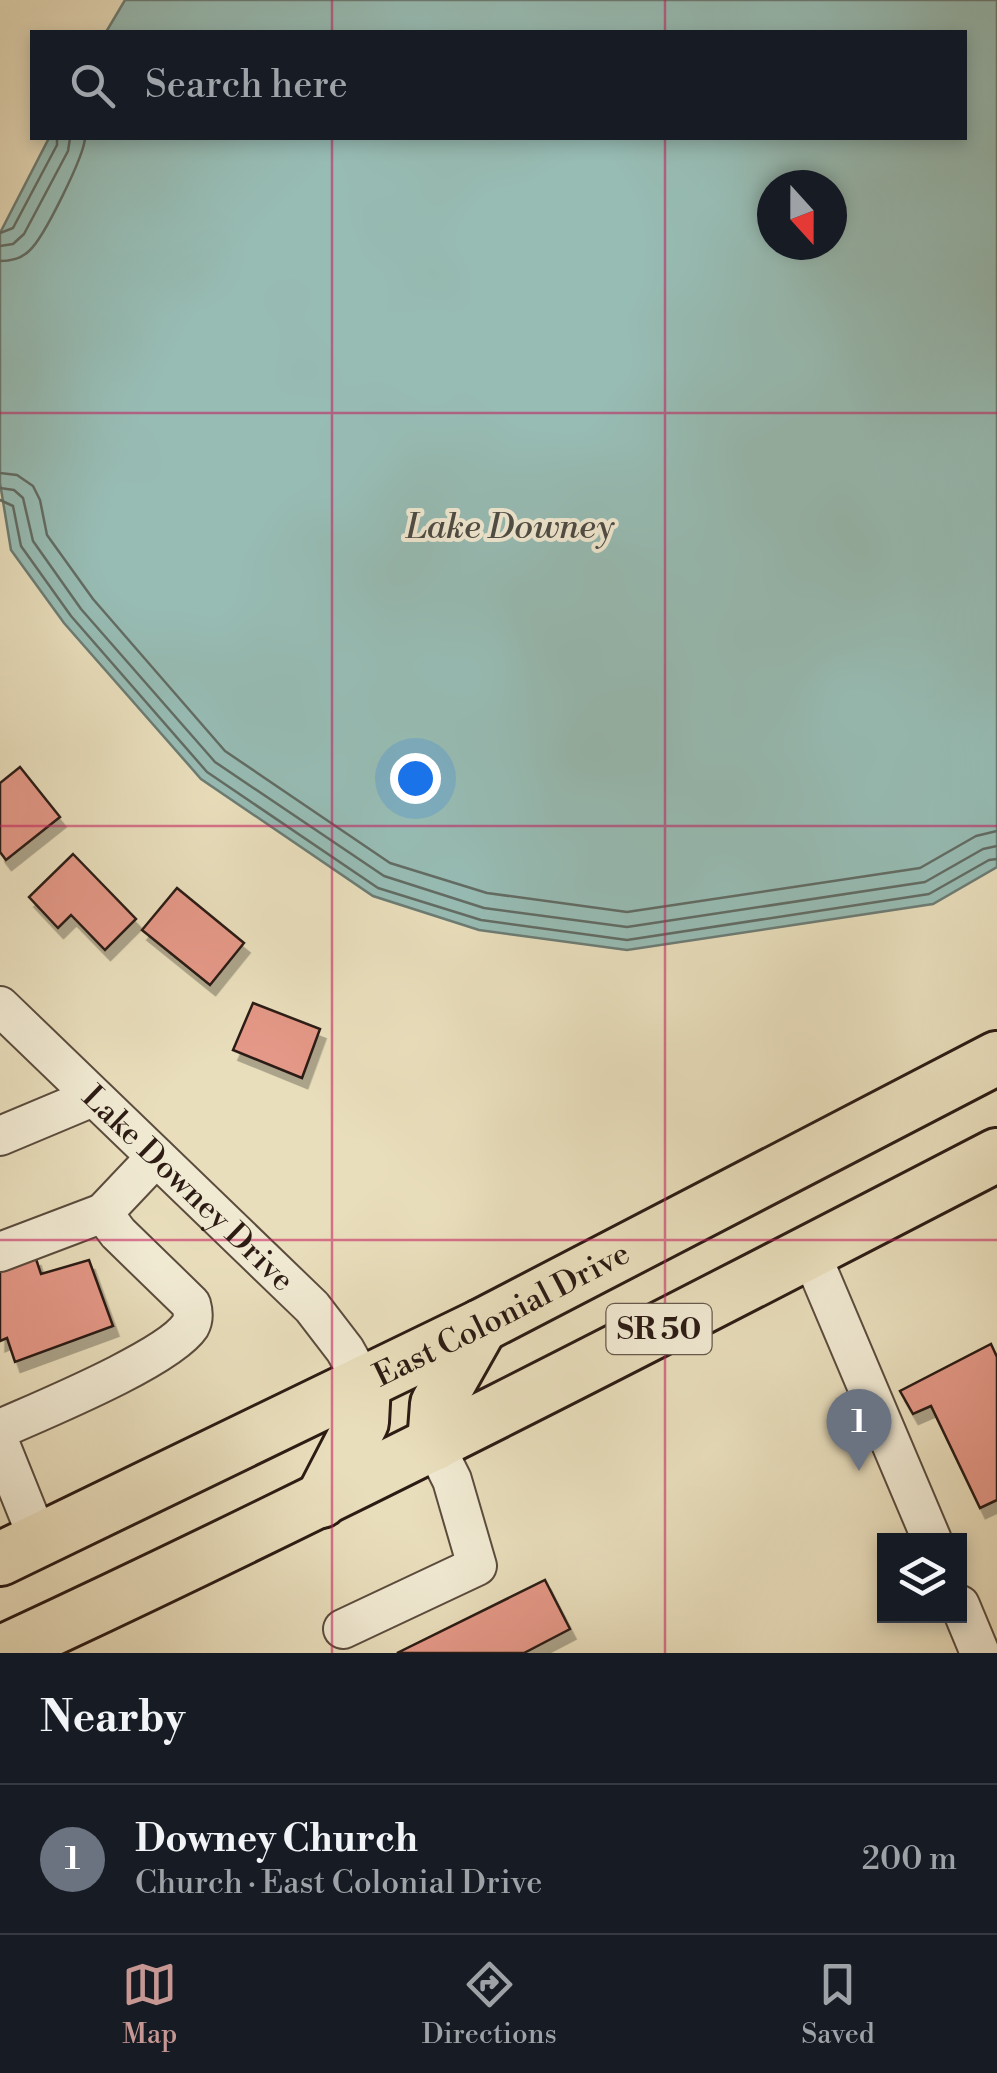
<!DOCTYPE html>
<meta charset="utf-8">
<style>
body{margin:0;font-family:"Libre Bodoni",serif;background:#242831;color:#f1f3f6}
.controls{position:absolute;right:30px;bottom:30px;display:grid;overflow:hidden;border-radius:0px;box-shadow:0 5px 15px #0003}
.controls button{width:90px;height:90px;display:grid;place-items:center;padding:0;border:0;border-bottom:2px solid #363941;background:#171b24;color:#f1f3f6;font:50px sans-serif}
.compass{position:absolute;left:757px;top:170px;width:90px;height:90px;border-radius:50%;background:#171b24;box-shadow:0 5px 15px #0003;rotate:159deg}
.you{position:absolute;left:415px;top:778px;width:35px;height:35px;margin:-25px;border:8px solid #fff;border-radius:50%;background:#1a73e8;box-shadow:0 0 0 15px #1a73e833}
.badge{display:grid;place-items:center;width:65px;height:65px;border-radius:50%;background:#c59692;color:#fff;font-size:32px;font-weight:700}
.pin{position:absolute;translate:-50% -82px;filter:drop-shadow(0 2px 5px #0008)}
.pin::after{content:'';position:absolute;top:52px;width:35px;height:30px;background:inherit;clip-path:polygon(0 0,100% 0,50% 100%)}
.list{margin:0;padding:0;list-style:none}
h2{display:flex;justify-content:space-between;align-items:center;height:130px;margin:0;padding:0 40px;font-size:42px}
h2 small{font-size:32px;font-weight:400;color:#9ea1a6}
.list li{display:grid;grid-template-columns:65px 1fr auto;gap:30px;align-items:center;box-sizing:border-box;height:150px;padding:0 40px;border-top:2px solid #363941}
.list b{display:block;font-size:38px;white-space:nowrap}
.list p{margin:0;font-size:32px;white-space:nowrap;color:#9ea1a6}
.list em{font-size:32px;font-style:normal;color:#9ea1a6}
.icon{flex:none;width:55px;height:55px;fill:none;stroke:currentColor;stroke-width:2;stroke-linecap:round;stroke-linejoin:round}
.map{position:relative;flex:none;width:997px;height:1653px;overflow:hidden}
.search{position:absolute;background:#171b24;box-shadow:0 5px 15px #0003;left:30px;right:30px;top:30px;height:110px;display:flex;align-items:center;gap:25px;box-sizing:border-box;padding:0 35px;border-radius:0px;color:#9ea1a6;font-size:38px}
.sheet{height:280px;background:#171b24}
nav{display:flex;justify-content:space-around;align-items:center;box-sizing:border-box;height:140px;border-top:2px solid #363941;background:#171b24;font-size:28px;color:#9ea1a6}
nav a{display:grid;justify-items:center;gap:5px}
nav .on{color:#c59692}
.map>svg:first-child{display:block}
.water{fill:#97bcb4;stroke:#6c7c74;stroke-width:2.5;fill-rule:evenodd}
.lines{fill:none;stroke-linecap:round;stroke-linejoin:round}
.shore{stroke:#626c64;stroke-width:2.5}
.building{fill:#e49887;stroke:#2c1b14;stroke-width:2.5;filter:url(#shadow)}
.minor-casing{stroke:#5b4c3e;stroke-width:42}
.highway-casing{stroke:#2c1b14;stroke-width:58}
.minor{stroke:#f1ead3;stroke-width:38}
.highway{stroke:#e9debc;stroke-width:52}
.grid{fill:none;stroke:#c2185b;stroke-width:2.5;stroke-opacity:0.55}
.labels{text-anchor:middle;stroke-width:8;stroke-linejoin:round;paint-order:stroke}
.shield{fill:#f1ead3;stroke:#67594d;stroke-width:2.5}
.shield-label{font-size:30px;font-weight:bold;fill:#2c1b14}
.street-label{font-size:32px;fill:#2c1b14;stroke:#f1ead3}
.water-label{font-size:35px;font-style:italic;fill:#4c4b44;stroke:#f1ead3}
</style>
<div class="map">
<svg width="997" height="1653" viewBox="0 0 997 1653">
<defs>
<filter id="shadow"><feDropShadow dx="5.5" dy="10" stdDeviation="0" flood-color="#0004"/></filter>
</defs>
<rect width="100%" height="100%" fill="#e9debc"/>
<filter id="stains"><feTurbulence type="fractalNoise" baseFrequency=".002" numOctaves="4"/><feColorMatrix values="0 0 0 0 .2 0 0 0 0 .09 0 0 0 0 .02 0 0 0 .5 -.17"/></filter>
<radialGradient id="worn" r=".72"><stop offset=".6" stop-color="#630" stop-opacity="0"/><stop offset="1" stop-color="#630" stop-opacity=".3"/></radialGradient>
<path class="water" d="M125,0H997V867L933,904L627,950L479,930L373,896L201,779L64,623L11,550L0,483V233L49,138H964V32H106ZM772,185H832V245H772Z"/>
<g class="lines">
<path class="shore" d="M0,233L13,228L57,145V138
M0,246L13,244L24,234L68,151L70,138
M0,261C11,261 21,259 29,251C44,238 84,156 85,138
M0,473L17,475L33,486L40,500L47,535L93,599L225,751L390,863L487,893L627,912L920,868L976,836L997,831
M0,488L14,490L23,498L33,541L81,609L215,762L384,876L484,908L627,927L925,882L983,849L997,846
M0,500L13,506L21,546L71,616L207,772L378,888L481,920L627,940L929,894L989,860L997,859"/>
</g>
<path class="building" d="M20,767L60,817L6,860L0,852V783Z
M73,854L136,919L105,950L71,915L58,928L29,897Z
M177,888L244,943L210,985L142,930Z
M253,1003L320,1029L302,1078L233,1050Z
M35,1256L41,1274L89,1260L113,1326L15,1362L7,1338L0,1341V1269Z
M991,1344L997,1357V1500L980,1508L931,1406L913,1414L900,1391Z
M545,1580L570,1629L524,1653H397Z"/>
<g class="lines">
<g class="minor-casing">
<g id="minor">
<path id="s1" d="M0,1006L312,1307L345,1350L364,1384"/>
<path d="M0,1136L93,1097"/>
<path d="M0,1252L103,1213"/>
<path d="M810,1252L932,1540"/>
<path d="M0,1429C40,1411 168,1359 190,1326C194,1319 193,1311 191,1304L118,1233L103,1213L156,1157"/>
<path d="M0,1444L39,1541"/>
<path d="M960,1605L980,1653"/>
<path d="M343,1629L477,1566L452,1480L434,1444"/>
</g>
</g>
<g class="highway-casing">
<g id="highway">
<path d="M434,1444L437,1404L481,1326"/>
<path d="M321,1501L362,1422L364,1384"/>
<path id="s2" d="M0,1559L481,1326L997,1058"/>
<path d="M0,1653C337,1497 667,1326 997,1155"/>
</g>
</g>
<use href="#minor" class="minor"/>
<use href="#highway" class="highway"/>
</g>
<path class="grid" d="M332,0V32M665,0V32M332,138V1653M665,138V1653M0,413H997M0,826H997M0,1240H997"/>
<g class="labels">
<rect class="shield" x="606.5" y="1304" width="105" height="50" rx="8"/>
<g class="shield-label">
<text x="659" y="1339">SR 50</text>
</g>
<g class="street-label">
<text dy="11" stroke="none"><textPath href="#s1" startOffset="262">Lake Downey Drive</textPath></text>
<text dy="11" stroke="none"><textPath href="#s2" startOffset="558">East Colonial Drive</textPath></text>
</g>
<g class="water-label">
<text x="510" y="538">Lake Downey</text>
</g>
</g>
<rect width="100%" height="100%" filter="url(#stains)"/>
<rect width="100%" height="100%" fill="url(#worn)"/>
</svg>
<div class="controls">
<button><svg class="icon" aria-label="layers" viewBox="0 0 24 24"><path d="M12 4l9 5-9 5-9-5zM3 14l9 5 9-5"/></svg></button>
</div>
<svg class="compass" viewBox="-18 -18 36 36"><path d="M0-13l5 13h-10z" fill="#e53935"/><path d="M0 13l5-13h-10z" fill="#9ea1a6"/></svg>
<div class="you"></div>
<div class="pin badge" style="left:859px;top:1471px;background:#6b7280">1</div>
<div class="search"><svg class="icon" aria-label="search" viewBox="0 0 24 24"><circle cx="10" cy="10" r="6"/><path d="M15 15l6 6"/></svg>Search here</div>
</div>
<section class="sheet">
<h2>Nearby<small></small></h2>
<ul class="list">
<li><span class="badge" style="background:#6b7280">1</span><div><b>Downey Church</b><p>Church · East Colonial Drive</p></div><em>200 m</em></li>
</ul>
</section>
<nav>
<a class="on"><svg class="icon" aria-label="map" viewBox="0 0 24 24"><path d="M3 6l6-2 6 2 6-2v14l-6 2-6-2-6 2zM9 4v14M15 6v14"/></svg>Map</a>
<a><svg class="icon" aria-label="directions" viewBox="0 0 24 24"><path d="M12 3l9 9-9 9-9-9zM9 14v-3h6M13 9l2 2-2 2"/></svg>Directions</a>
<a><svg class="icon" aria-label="saved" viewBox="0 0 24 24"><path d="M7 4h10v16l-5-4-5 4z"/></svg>Saved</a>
</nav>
